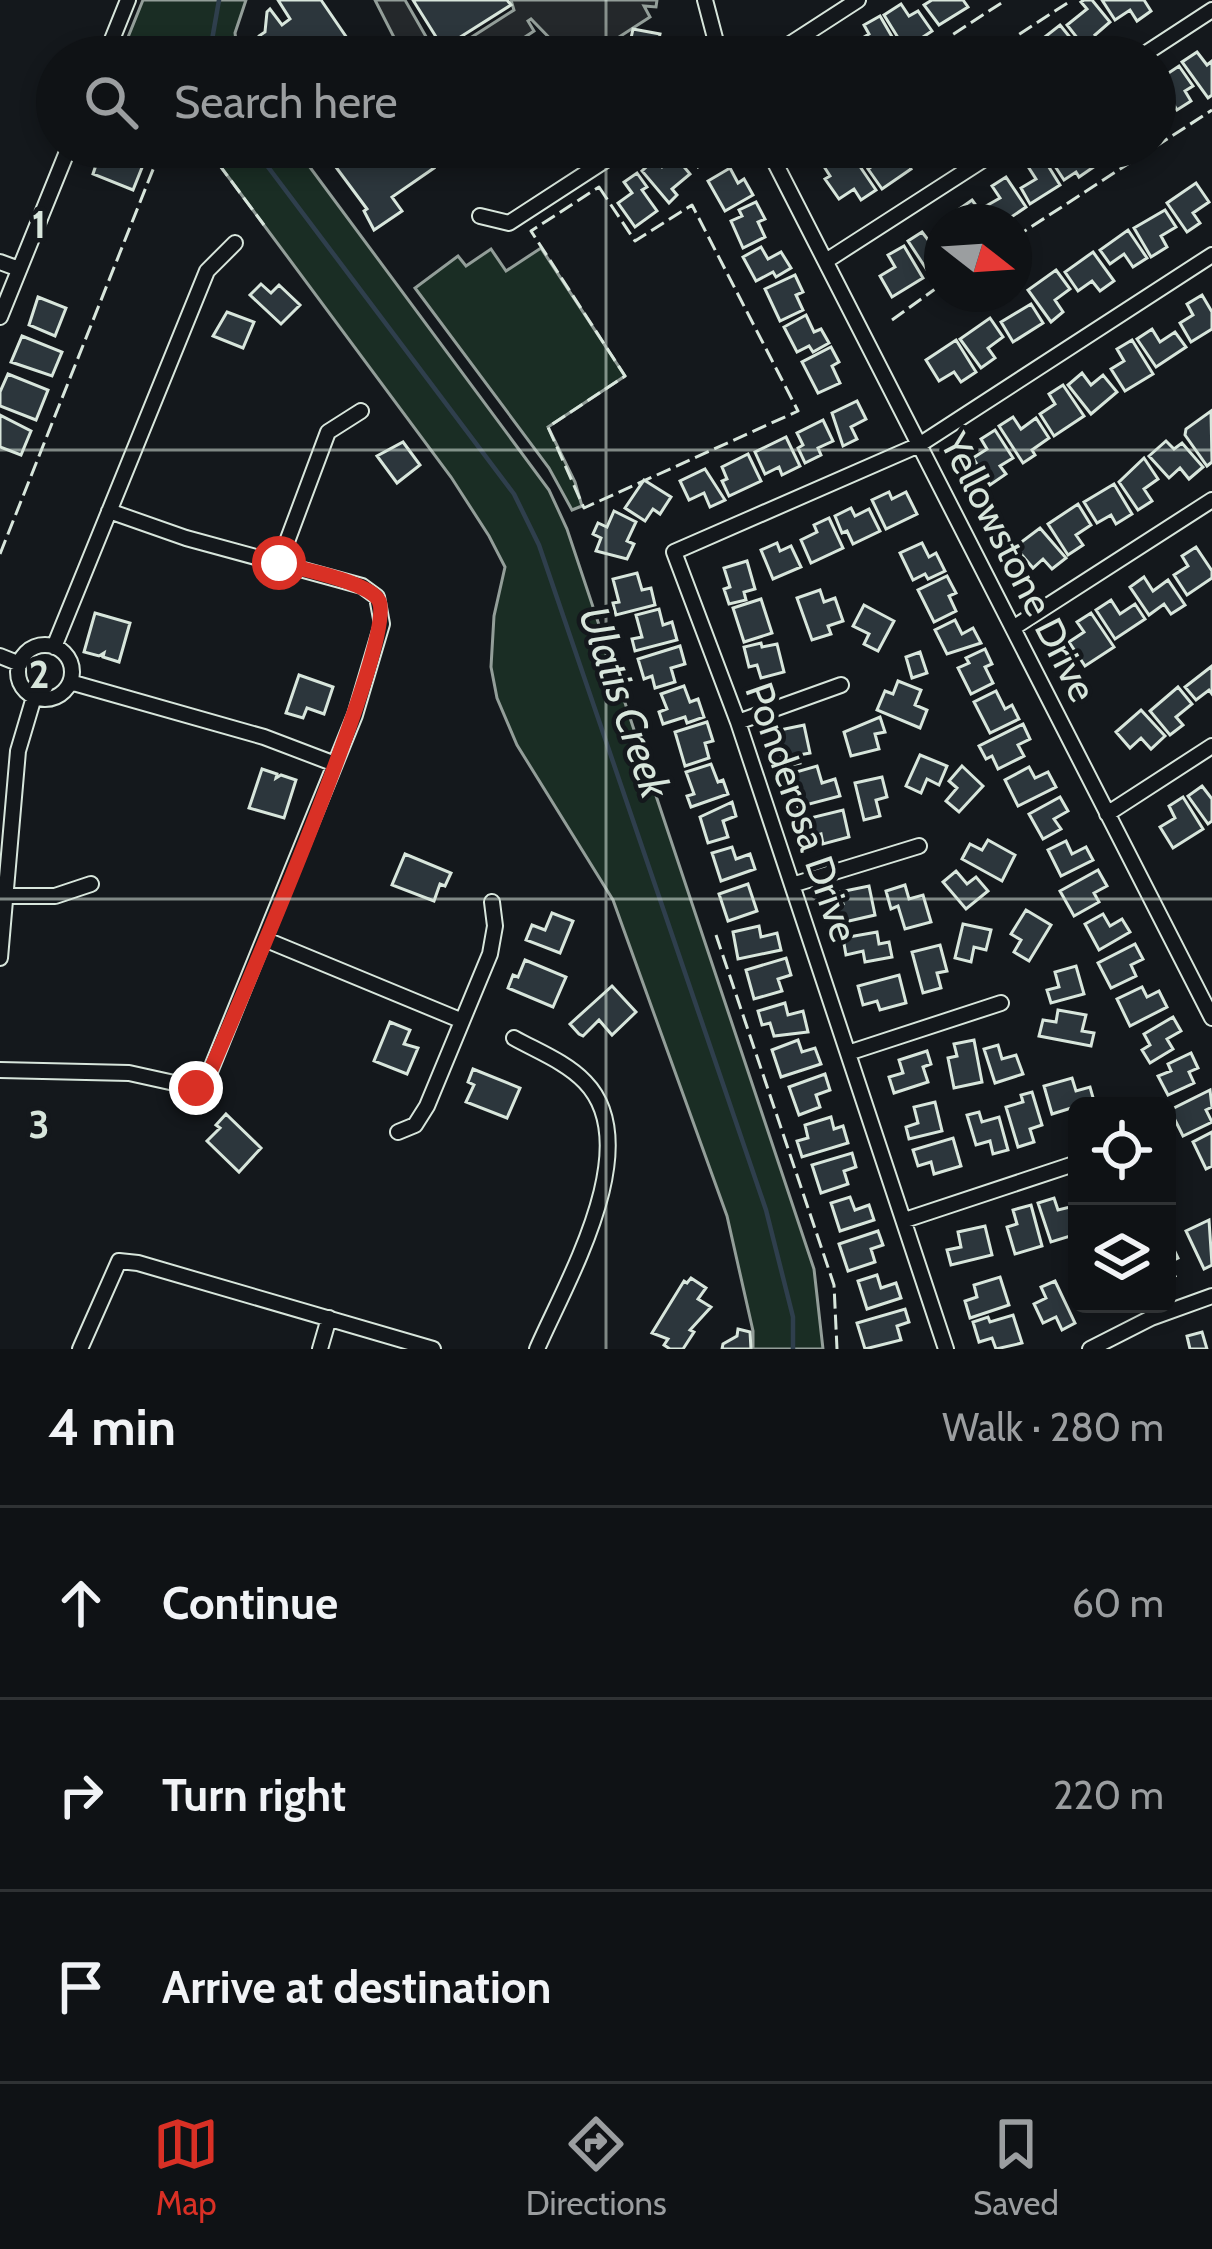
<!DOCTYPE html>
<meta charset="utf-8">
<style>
body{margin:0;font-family:Cabin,sans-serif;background:#1d2022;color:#f1f3f6}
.controls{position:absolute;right:36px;bottom:36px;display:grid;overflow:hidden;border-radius:18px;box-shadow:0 6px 18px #0003}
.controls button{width:108px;height:108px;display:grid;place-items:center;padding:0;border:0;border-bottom:3px solid #2f3234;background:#0f1215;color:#f1f3f6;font:60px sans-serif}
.compass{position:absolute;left:924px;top:204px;width:108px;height:108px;border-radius:50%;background:#0f1215;box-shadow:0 6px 18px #0003;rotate:107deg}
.stop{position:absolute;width:36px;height:36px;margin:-27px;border:9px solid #d93025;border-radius:50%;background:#fff}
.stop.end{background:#d93025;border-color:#fff;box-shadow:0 3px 12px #0008}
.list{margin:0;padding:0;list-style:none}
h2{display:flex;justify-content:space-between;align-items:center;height:156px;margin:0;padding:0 48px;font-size:51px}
h2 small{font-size:39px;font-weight:400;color:#9b9ea0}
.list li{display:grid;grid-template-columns:78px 1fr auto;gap:36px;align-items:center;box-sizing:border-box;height:192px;padding:0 48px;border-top:3px solid #2f3234}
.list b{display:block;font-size:45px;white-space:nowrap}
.list em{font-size:39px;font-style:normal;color:#9b9ea0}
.icon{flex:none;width:66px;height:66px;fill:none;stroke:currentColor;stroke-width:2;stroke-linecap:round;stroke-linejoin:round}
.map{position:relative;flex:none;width:1212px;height:1349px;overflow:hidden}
.search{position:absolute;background:#0f1215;box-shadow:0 6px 18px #0003;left:36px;right:36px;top:36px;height:132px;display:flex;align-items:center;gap:30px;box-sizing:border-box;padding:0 42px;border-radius:66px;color:#9b9ea0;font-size:45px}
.sheet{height:732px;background:#0f1215}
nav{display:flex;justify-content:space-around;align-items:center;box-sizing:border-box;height:168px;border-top:3px solid #2f3234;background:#0f1215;font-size:33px;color:#9b9ea0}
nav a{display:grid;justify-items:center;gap:6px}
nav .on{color:#d93025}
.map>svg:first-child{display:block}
.green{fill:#1a2d24;stroke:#939e99;stroke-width:3}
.parking{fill:#24282b;stroke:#939e99;stroke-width:3}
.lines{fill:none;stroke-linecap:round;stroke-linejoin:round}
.stream{stroke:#2f3f4d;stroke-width:4.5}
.building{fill:#2c363c;stroke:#d8e6dc;stroke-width:3}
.street-casing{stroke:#d8e6dc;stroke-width:18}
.street{stroke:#14181c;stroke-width:14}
.fence{stroke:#d8e6dc;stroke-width:3;stroke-dasharray:15 6;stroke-linecap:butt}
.route{stroke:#d93025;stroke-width:15}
.grid{fill:none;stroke:#d8e6dc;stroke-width:3;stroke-opacity:0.55}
.labels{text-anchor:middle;stroke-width:9;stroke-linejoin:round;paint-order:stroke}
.street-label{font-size:39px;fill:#d8e6dc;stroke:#14181c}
.water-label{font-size:42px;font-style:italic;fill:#d8e6dc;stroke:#14181c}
.grid-label{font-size:39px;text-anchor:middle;font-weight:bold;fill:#d8e6dc;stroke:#14181c;stroke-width:9;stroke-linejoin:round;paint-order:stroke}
</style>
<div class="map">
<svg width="1212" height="1349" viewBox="0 0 1212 1349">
<rect width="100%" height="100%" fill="#14181c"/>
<path class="green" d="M143,0H246L235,33L238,57H120Z
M206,147H295L549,490L567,529L814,1269L823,1349H753V1331L727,1216L613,900L517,745L497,698L491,667L494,616L505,567L489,536L451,477Z
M541,248L625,376L548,427L575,482L582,506L572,510L549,468L415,288L458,256L466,266L491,249L506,271Z"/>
<path class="parking" d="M375,0H405L436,54L442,56L514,10L511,0H657L656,7L644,6L650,17L599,50L592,40L577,50L582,56L588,46L599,57H568L531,19L528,21L534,31L495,57H404Z"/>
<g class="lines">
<path class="stream" d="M209,57L219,0
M253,147L514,494L539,545L766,1210L793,1317V1349"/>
</g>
<path class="building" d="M278,0H321L360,57H260L259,36L265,32L267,12L270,9L282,25L290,19Z
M413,0H507L511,5L443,48Z
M932,0H963L968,7L939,25L924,5Z
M1084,0H1092L1110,22L1095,35L1102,43L1089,53L1067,25L1087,9L1081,2Z
M1102,0H1144L1151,11L1137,21L1130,10L1115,20Z
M901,4L909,16L918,11L932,31L905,49L884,15Z
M880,16L898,47L882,57H865L856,42L869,34L864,25Z
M1060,25L1073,41L1058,53L1061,57H1040L1032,47Z
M633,29L660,34L655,57H616L619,41L630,43Z
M1197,52L1207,65L1212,61V95L1208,98L1182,62Z
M1179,66L1193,86L1185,91L1191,101L1177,110L1171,100L1163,106L1155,94V82Z
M102,147H114L145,160L133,190L93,174Z
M321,147H420L434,168L392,197L402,211L374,230L364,211L367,209Z
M695,147H728L734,158L721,166L716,157L698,167L691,155L698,152Z
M1051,147H1063L1067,152L1083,147L1095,166L1079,177L1076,172L1064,180L1045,151Z
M1094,147H1121L1124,152L1104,164Z
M848,149L876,190L861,200L854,189L839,199L825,179L830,176L823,165Z
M898,149L911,169L882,189L868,169Z
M675,156L690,174L672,189L677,195L669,203L642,171L655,159L662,167Z
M1042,156L1060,185L1030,204L1021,188L1036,179L1027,165Z
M730,168L738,183L744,179L753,195L725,211L708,181Z
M637,173L647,187L642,190L657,211L635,227L618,203L632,193L624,182Z
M1006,177L1026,207L1004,222H996L986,206L1000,198L992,186Z
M1196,183L1209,202L1193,213L1200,223L1187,232L1167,203Z
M972,200L988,222H961L964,219L958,210Z
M756,202L765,219L758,222L765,237L743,248L731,221L742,216L739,210Z
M1165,210L1176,227L1161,236L1167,247L1151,257L1134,228Z
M1128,230L1147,258L1133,267L1124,254L1110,264L1100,250Z
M922,232L932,245L942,238V260L927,270L908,241Z
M904,246L923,278L892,297L880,276L895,267L888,255Z
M761,247L768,259L781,252L791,268L776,277L773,272L756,281L743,257Z
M1093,252L1114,281L1100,291L1092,281L1078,291L1065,272Z
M1056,270L1070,289L1055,300L1063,312L1051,322L1028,290Z
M795,275L803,292L796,295L803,310L780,321L765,289Z
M261,284L271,293L279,285L300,305L281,324L250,295Z
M1202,295L1212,312V329L1191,342L1180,323L1193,315L1187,304Z
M38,297L66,308L55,336L29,325Z
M1031,304L1043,323L1013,342L1001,322Z
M227,312L254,322L243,348L213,336Z
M806,315L814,332L821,329L829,343L813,352L809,346L797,352L784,327Z
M990,318L1003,337L988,348L995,358L981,368L960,339Z
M1152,329L1160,342L1175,332L1186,347L1156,367L1137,339Z
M22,336L62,352L52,376L11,362Z
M956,340L976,372L961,382L954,372L939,381L926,360Z
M1132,340L1153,374L1125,391L1111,369L1124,361L1117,349Z
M831,347L839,362L832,366L840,383L818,393L802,362Z
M1082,373L1091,385L1103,375L1117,392L1091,414L1068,385Z
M8,374L48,390L36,420L0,406V392Z
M1063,385L1084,416L1054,436L1040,414L1055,404L1049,394Z
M857,401L866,419L851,427L857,439L843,446L832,413Z
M1211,411L1212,462L1207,466L1185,435L1186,429Z
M0,415L31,431L21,455L0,447Z
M1013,417L1021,429L1036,418L1049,438L1032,450L1035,455L1023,463L999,426Z
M823,420L833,441L818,448L821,455L805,463L798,448L803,445L797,433Z
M995,430L1013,458L1000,466L1006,474L990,485L973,458L987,449L981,439Z
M786,437L800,466L782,475L779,467L765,474L755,452Z
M1166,441L1174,449L1182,443L1203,467L1189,479L1180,468L1169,478L1149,456Z
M403,442L420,465L397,483L377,456Z
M748,454L761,481L729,496L722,481L727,479L722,467Z
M1144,458L1158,479L1144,489L1152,501L1138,510L1119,482Z
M705,469L725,500L710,507L704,493L689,500L680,481Z
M644,480L671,497L660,514L653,509L645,521L625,508Z
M1114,484L1132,514L1116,524L1111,515L1097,523L1084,502Z
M889,492L892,499L906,492L917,514L886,529L872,500Z
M1078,504L1091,525L1076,535L1083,545L1068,555L1048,524Z
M851,508L855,516L869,509L880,531L853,544L847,531L842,533L835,516Z
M614,511L636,522L627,541L634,544L627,559L596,551L601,538L593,534L598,523L607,527Z
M829,518L843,548L811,563L801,540L817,532L814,525Z
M1040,528L1066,558L1052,569L1043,559L1033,568L1015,547Z
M777,543L780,551L791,546L801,567L773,579L761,550Z
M922,543L929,557L936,553L945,571L928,579L925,574L913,580L900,553Z
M1196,547L1212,571V578L1187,595L1174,575L1188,566L1182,556Z
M747,561L755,589L744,592L746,600L729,604L724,589L730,587L724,568Z
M637,573L642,590L651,588L655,605L616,615L613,603L619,602L613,579Z
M947,576L956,593L949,596L956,611L934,622L918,590Z
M1144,577L1153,591L1168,580L1185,605L1171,614L1164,604L1149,615L1130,587Z
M820,590L824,602L835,598L843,621L828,626L831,634L812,640L797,598Z
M761,599L772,633L744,642L733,608Z
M1111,600L1120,614L1135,604L1145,619L1115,639L1096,610Z
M864,605L894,621L878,651L864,644L869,634L853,626Z
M659,609L663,625L672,622L677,640L635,651L632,639L642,637L636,615Z
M95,613L130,623L119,662L103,657L104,653L99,656L84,652Z
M1091,613L1114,647L1085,666L1069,642L1084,632L1077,622Z
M955,620L962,634L973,628L981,643L947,654L935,630Z
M761,643L762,647L777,644L784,672L761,678L757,665L749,667L744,647Z
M680,646L685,664L671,668L675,682L655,688L652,676L644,679L638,659Z
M985,649L992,664L985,667L993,683L971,694L958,668L969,663L966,658Z
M920,652L927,673L912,678L906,657Z
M1212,666V694L1209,690L1196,700L1185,687Z
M299,675L333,687L324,714L307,708L303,718L286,713Z
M898,681L921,690L915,705L927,710L920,728L877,710L885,691L893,694Z
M684,686L690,702L698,699L704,717L687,723L685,717L663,724L659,712L667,709L661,694Z
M1178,687L1192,704L1176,717L1183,725L1170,735L1150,711Z
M996,691L1005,709L1012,705L1019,719L990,733L974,702Z
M1141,710L1165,736L1151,749L1141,738L1130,748L1116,732Z
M880,717L885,732L875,734L879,749L851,756L844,732Z
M707,722L713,741L705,743L709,758L685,766L675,732Z
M1023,724L1030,739L1018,745L1024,756L998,769L992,756L986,759L979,746Z
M804,725L810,753L799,755L800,763L782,767L780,730Z
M920,755L947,766L939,785L927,779L921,793L906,786Z
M711,764L718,782L723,780L728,794L691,807L687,796L694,794L686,772Z
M817,766L822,783L835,779L840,796L798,807L789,774Z
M962,766L983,786L959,812L946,801L957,788L949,781Z
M1029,767L1035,778L1048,772L1056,787L1018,806L1005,780Z
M262,769L277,774L276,778L281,775L296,780L284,818L249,808Z
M882,777L887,797L876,800L880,816L864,820L855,783Z
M1202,786L1212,799V821L1208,824L1188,796Z
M1060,797L1068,811L1054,819L1061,829L1043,839L1029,814Z
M1183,797L1203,829L1173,848L1160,827L1175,818L1169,806Z
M732,802L736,816L723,821L728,837L708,843L700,817Z
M843,810L849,837L823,844L821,834L807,838L802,820Z
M988,840L1015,855L1002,881L962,859L970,844L982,850Z
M1066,841L1072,854L1086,847L1093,860L1061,876L1048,850Z
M732,847L736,859L750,854L755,869L721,881L712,853Z
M405,854L451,873L445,886L440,884L434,901L392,885Z
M1098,870L1107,886L1094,893L1099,902L1074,916L1060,891Z
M956,871L967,884L976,877L988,891L966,909L943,882Z
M748,884L757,911L728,921L719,894Z
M905,885L909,899L923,895L931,922L905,929L898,906L891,909L886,891Z
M869,886L875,915L836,924L832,907L843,904L840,892Z
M1026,910L1051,925L1029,961L1014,952L1021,940L1011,934Z
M552,913L573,921L560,953L526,940L532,925L545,930Z
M1103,914L1110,926L1122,919L1130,932L1099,950L1085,924Z
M963,924L991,930L986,950L974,947L971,962L955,958Z
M759,926L761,937L777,933L781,950L738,959L733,932Z
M877,932L879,944L889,942L892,957L865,962L863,951L846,955L843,938Z
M1135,944L1143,959L1131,965L1136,976L1111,988L1098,963Z
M940,945L947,971L937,973L941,988L923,993L912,952Z
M786,958L791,975L778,979L782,991L754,999L746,970Z
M525,960L566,977L553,1007L508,988L513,975L518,977Z
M1076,966L1084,994L1051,1003L1047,990L1059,987L1055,972Z
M899,975L906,1003L880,1010L877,1001L863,1005L858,986Z
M612,986L636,1012L612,1035L599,1020L583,1036L579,1034L570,1024Z
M1142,987L1147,997L1159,991L1167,1007L1130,1026L1117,999Z
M785,1003L788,1015L803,1011L808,1032L774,1036L770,1023L762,1025L758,1011Z
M1058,1010L1086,1015L1082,1031L1094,1033L1091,1046L1039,1036L1043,1020L1056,1022Z
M1173,1017L1181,1031L1167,1039L1173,1049L1150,1063L1142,1050L1150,1045L1144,1034Z
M390,1022L410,1030L404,1044L418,1048L407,1074L374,1061Z
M798,1040L802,1052L815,1048L821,1064L781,1077L772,1050Z
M974,1040L982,1082L954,1088L948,1058L957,1056L954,1044Z
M998,1045L1002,1059L1016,1055L1023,1074L995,1083L984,1049Z
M927,1051L931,1064L923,1067L928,1082L894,1093L889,1077L903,1073L899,1060Z
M1191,1053L1198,1068L1189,1072L1194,1083L1168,1095L1158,1076L1171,1071L1168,1064Z
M473,1069L520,1088L507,1118L466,1102L474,1085L468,1082Z
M825,1074L830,1090L816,1095L820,1107L799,1115L789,1087Z
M1072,1078L1076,1091L1090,1087L1094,1101L1052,1114L1044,1086Z
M1210,1090L1212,1107L1206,1110L1212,1122L1183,1136L1170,1110Z
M1032,1092L1042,1125L1030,1129L1034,1142L1018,1147L1006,1107L1023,1102L1021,1095Z
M935,1102L942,1131L909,1139L906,1127L918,1123L914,1107Z
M979,1112L982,1122L999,1117L1008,1150L993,1154L990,1141L976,1145L967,1115Z
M226,1114L261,1148L239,1172L207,1141L220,1128L216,1125Z
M831,1117L834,1129L843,1126L848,1143L802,1157L797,1141L808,1138L805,1125Z
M1212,1132V1166L1206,1169L1193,1142Z
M953,1138L961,1166L934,1174L931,1162L918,1166L913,1150Z
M852,1153L856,1167L844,1171L848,1184L821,1193L812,1165Z
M850,1197L855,1210L869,1205L874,1220L840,1231L831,1203Z
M1054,1198L1058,1210L1070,1207L1077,1234L1051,1242L1038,1203Z
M1031,1205L1042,1246L1015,1254L1007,1227L1017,1224L1013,1210Z
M1209,1220L1212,1265L1204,1269L1186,1231Z
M985,1226L992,1255L951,1265L947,1250L961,1247L958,1232Z
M878,1231L883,1245L871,1249L875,1262L848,1271L839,1244Z
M1167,1235L1178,1258L1168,1263L1175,1276L1167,1279Z
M877,1275L881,1288L896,1283L901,1298L867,1309L858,1281Z
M1000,1277L1009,1305L970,1318L965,1301L977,1297L974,1285Z
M691,1278L706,1288L698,1299L711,1307L690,1330L694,1332L683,1349H670L664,1345L668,1339L652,1333L684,1281L687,1283Z
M1055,1281L1075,1323L1062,1330L1056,1317L1043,1323L1034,1304L1046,1298L1041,1287Z
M905,1309L909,1322L897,1326L901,1340L865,1349L857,1323Z
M1013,1315L1022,1343L996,1349L992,1338L979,1342L973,1322L988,1317L990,1322Z
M738,1329L750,1332L751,1349H722L723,1344L737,1336Z
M1202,1332L1207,1349H1190L1187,1336Z"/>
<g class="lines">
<g class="street-casing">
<path id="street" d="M705,0L720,57
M105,57L128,0
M770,57L858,0
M1140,57L1212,10
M767,147L1212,1018
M480,216L509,223L626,147
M826,261L1003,147
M0,262L19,269
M0,317L69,147
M279,563L328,432L361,411
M1013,628L1212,500
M18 672a27 27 0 1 1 54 0a27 27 0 1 1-54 0Z
M54,647L207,271L235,243
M0,656L20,664
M70,682L264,737L335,764
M738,722L841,685
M1107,814L1212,746
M792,885L919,846
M7,896H55L91,884
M264,939L460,1020
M0,958L18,751L34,697
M514,1038C537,1051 566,1062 585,1082C647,1146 566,1282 537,1349
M848,1053L1001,1003
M0,1070L129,1073L197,1088L209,1074L355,715L382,624L377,597L362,586L186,538L109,511
M398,1132L415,1125L427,1106L490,954L495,926L492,902
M905,1220L1077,1163
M80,1349L119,1261L138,1263L433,1349
M320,1349L329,1318
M946,1349L738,722L674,552L919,445L1212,255
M1090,1349L1151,1318L1212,1296"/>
</g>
<use href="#street" class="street"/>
<path class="fence" d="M918,57L1006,0
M984,57L1072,0
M206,147L264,225
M1155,147L1212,110
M599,187L635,241L692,205L798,411L584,508L548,427L625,376L531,231Z
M1014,238L1154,147
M892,320L942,284
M0,554L156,162L184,147
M716,935L834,1285L837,1349"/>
</g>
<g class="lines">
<path class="route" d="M196,1088L209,1074C235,1013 398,639 379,601C370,582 301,569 279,563"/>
</g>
<path class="grid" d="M606,0V57M606,147V1349M0,450H1212M0,899H1212"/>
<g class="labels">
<g class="street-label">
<text transform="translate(1019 567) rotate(63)" y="14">Yellowstone Drive</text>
<text transform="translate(802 812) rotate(71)" y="14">Ponderosa Drive</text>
</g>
<g class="water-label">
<text transform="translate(625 702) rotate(71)" y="15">Ulatis Creek</text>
</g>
</g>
<g class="grid-label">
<text x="39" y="238">1</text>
<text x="39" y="688">2</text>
<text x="39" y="1138">3</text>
</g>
</svg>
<div class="controls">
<button><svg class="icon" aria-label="locate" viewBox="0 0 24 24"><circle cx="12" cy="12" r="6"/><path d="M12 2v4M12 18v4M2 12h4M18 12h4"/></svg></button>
<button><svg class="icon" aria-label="layers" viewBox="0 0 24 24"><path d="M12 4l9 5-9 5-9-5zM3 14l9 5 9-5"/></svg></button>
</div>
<svg class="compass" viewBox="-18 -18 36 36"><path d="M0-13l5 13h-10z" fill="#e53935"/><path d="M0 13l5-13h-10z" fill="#9b9ea0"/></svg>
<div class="stop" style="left:279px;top:563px"></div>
<div class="stop end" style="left:196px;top:1088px"></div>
<div class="search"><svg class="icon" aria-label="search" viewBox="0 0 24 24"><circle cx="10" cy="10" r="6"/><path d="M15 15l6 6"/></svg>Search here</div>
</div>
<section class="sheet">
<h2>4 min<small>Walk · 280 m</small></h2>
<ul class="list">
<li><svg class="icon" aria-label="ahead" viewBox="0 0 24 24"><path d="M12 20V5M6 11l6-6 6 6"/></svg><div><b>Continue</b></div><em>60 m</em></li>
<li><svg class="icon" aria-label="right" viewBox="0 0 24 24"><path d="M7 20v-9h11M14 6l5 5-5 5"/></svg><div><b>Turn right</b></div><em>220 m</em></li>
<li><svg class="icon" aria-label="arrive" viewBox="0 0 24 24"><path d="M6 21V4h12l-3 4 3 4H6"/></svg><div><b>Arrive at destination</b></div></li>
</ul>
</section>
<nav>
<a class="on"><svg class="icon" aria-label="map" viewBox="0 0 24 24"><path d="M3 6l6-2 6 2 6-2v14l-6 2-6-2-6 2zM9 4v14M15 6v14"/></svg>Map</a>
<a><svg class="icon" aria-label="directions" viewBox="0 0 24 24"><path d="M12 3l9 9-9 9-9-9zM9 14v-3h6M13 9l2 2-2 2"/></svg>Directions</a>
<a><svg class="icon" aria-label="saved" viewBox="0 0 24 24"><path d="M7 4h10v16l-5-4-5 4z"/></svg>Saved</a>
</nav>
